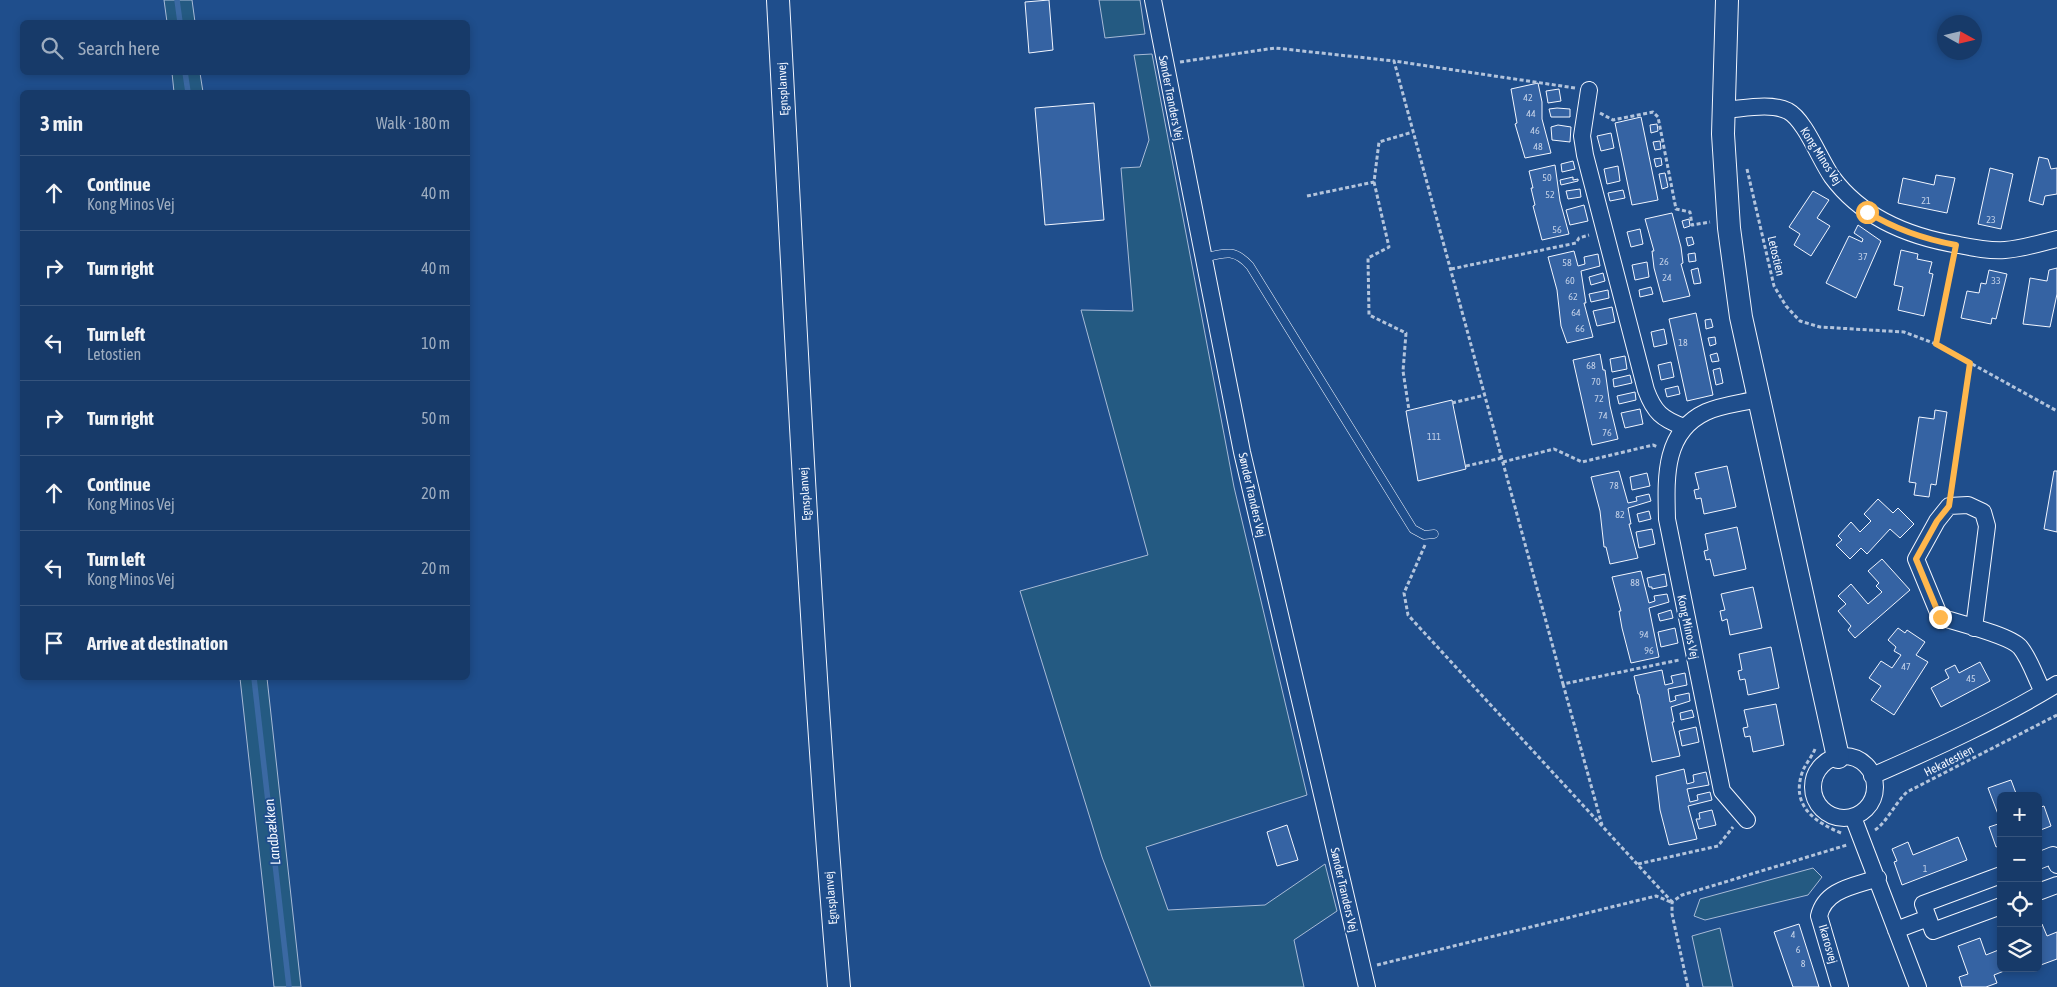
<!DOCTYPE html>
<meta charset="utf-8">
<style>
body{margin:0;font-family:"Asap Condensed",sans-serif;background:#20416f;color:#f1f3f6}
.controls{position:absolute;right:15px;bottom:15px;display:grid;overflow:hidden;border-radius:8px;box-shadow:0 2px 8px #0003}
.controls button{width:45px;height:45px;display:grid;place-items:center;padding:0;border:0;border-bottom:1px solid #36547d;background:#173a69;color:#f1f3f6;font:25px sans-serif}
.compass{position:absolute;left:1937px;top:15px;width:45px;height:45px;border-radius:50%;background:#173a69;box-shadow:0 2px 8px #0003;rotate:98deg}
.stop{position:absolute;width:15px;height:15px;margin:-11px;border:4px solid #ffb74d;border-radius:50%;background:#fff}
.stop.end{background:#ffb74d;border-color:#fff;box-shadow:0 1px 5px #0008}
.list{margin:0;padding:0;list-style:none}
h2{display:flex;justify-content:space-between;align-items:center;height:65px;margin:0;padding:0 20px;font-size:21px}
h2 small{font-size:16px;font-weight:400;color:#9eadc0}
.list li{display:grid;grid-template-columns:32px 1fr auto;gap:15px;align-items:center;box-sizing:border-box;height:75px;padding:0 20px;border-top:1px solid #36547d}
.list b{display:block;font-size:19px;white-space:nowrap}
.list p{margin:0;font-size:16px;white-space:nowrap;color:#9eadc0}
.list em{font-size:16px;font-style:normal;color:#9eadc0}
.icon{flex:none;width:28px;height:28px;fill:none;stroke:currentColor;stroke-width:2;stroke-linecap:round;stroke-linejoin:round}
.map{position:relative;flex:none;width:2057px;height:987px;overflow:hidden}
.search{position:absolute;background:#173a69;box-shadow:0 2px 8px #0003;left:20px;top:20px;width:450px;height:55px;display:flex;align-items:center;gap:12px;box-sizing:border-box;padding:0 18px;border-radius:8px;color:#9eadc0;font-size:19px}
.panel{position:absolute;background:#173a69;box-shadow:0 2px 8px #0003;left:20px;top:90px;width:450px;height:590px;border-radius:8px}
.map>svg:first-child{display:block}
.green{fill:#245a82;stroke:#a8bbd7}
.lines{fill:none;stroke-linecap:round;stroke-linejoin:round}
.stream{stroke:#3b69a3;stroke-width:5.5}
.building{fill:#3563a3;stroke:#f2f6ff}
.lane-casing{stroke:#f2f6ff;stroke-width:9}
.street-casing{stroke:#f2f6ff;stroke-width:18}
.secondary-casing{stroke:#f2f6ff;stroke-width:24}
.path{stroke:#b3c4dc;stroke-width:3;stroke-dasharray:4 2.5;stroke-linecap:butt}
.lane{stroke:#1f4e8c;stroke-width:8}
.street{stroke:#1f4e8c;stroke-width:16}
.secondary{stroke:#1f4e8c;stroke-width:22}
.route{stroke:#ffb74d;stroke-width:6}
.labels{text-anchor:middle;stroke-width:4;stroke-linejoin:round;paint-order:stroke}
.number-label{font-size:10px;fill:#c3d1e8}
.street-label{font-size:12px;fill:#f2f6ff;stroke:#1f4e8c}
.water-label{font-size:14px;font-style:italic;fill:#f2f6ff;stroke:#1f4e8c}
</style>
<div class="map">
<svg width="2057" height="987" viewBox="0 0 2057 987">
<rect width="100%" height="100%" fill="#1f4e8c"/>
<path class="green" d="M164,0H192L195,22H167Z
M1099,0H1140L1145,34L1105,38Z
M1152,54L1234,487L1307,795L1146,847L1168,910L1265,905L1325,864L1337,911L1294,940L1304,987H1151L1102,857L1020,591L1148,555L1081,310L1133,311L1121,168L1140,167L1149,140L1134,55Z
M172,73H200L203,92H174Z
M240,678H267L301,987H274Z
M1813,868L1822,877L1808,895L1705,920L1694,916L1700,899Z
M1720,928L1733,987H1703L1692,936Z"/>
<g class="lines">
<path class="stream" d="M177,0L180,22
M185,72L188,92
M254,678L289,987"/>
</g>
<path class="building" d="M1049,0L1053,50L1029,53L1025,2Z
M1538,83L1542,102V119L1551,153L1525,158L1515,124L1517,123L1511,89Z
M1559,89L1561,101L1548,103L1546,91Z
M1094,103L1104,220L1045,225L1035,108Z
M1557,108L1570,109V117H1551L1549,109Z
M1641,117L1658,200L1632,205L1615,123Z
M1657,124L1658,131L1651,133L1650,125Z
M1558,125L1571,127L1570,142L1552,140L1551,127Z
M1611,133L1614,148L1601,151L1597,136Z
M1660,141L1661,149L1655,150L1653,142Z
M2039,157L2048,159L2051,169L2057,168V194L2045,196L2043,205L2029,201Z
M1661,158L1662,165L1656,167L1654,159Z
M1573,161L1575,169L1562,172L1561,164Z
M1555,165L1560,201L1569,234L1542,240L1533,206L1535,205L1531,188H1533L1529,171Z
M1618,166L1620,181L1607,184L1604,169Z
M1990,168L2013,174L2001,229L1978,224Z
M1665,173L1668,187L1662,189L1659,174Z
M1936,175L1955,178L1947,213L1898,203L1903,178L1934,185Z
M1573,177V180L1578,179V181L1561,185L1560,180Z
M1580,189L1581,197L1568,199L1566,191Z
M1623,190L1625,198L1610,201L1608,193Z
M1813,191L1829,200L1817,218L1830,226L1811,256L1794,245L1800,234L1789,227Z
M1584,205L1588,221L1570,225L1566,210Z
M1672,213L1681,247L1683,263L1681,264L1690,296L1663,302L1654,268L1652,251H1654L1645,219Z
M1689,219L1690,226L1684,228L1682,221Z
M1858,225L1881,241L1856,298L1826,283L1849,236L1862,242L1863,239L1854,233Z
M1640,229L1643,244L1631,247L1627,232Z
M1692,237L1694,244L1688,246L1686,238Z
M1901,250L1918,254L1917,259L1932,262L1929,273L1933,274L1924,316L1898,310L1903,287L1894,285Z
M1574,251L1578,266L1585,264L1584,257L1598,254L1600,266L1581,271L1586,303H1584L1593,337L1567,343L1561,326L1557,290L1548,257Z
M1695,253L1696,261L1689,262L1688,254Z
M1647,262L1649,277L1635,280L1632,265Z
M1698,268L1701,283L1694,284L1691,270Z
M2057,268V294L2050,327L2023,324L2030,278L2047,281L2049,270Z
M1989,270L2007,274L1996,319L1992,318L1991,324L1961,318L1967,291L1979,293L1981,283L1986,284Z
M1603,273L1605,281L1591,285L1589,277Z
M1651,287L1653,294L1640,297L1639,290Z
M1608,290L1609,298L1591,302L1589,294Z
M1612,307L1615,322L1597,326L1593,311Z
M1696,313L1713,395L1687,401L1669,319Z
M1711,319L1713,327L1706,329L1705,320Z
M1664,329L1667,344L1654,347L1651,332Z
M1715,337L1716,344L1710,346L1708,338Z
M1717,353L1719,361L1712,362L1710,355Z
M1600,354L1603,370H1605L1610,406L1618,439L1592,445L1573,360Z
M1625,356L1627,369L1612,372L1610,359Z
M1671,362L1674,377L1661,380L1658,365Z
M1720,368L1723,383L1716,385L1713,370Z
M1630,375L1632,383L1614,387L1613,379Z
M1678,386L1680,394L1667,397L1665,389Z
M1635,392L1636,400L1619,404L1617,396Z
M1452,400L1466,469L1418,481L1406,411Z
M1640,409L1643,424L1625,428L1621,413Z
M1935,410L1947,412L1936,485L1931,484L1929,497L1914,495L1916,483L1909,482L1919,417L1934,419Z
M1727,466L1736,507L1704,514L1701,498L1696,499L1694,490L1699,489L1695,473Z
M1619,471L1628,503L1637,501L1636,497L1649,494L1651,501L1628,508L1631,524H1629L1638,558L1610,564L1606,547H1604L1600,511L1591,477Z
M2054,471H2057V532L2044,529Z
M1647,473L1650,486L1632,490L1630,477Z
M1878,499L1893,513L1898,508L1914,524L1900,538L1890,529L1867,554L1861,548L1850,559L1836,545L1842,540L1838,536L1851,522L1860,532L1871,521L1864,514Z
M1649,511L1651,519L1639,522L1637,514Z
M1737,527L1746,569L1714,576L1710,559L1706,560L1704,551L1708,550L1705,534Z
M1652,529L1655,544L1639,548L1636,532Z
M1882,559L1910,590L1855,638L1848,630L1851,626L1838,611L1846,604L1838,596L1851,584L1868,604L1882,592L1876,586L1879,583L1868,571Z
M1641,571L1649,603L1655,601L1654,596L1667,594L1669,602L1649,608L1659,657L1631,663L1622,628L1619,611H1621L1612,577Z
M1665,574L1667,586L1652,589V587H1649L1647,578Z
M1753,587L1762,628L1730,635L1727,619L1722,621L1720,611L1725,610L1721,594Z
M1671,610L1673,618L1660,621L1658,614Z
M1675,628L1678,643L1661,647L1658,632Z
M1898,628L1905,633L1907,630L1925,642L1916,655L1928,662L1894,715L1871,700L1881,686L1869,678L1881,661L1892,668L1901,655L1894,651L1896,647L1888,640Z
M1771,647L1779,688L1748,695L1745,679L1740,680L1738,671L1742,670L1739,654Z
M1980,662L1990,681L1941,707L1931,688L1949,678L1945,670L1955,665L1959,673Z
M1662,670L1665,685L1673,683L1671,676L1685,673L1687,685L1668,689L1670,702L1676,700L1675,696L1689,693L1690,701L1671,707L1674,722H1672L1680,756L1652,762L1639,694H1638L1634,676Z
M1776,704L1784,745L1753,752L1750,736L1745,737L1743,728L1748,727L1744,710Z
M1692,710L1694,717L1681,720L1680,713Z
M1696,727L1699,742L1682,746L1679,731Z
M1684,769L1687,784L1694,782L1693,775L1706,772L1709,785L1687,789L1690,802L1698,800L1697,795L1710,792L1712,800L1688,806L1697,839L1669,845L1660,810L1656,776Z
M2011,780L2017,796H2001V822L1988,788Z
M2044,806L2051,826L2038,831V808Z
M1712,810L1716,825L1699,829L1696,819H1700L1699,813Z
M2001,823V845L1996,847L1989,827Z
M1287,825L1298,860L1277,866L1267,832Z
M1958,837L1967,860L1902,885L1894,862L1897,861L1892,849L1908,842L1913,855Z
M1799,924L1819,987H1793L1774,932Z
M2042,924L2047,936L2057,932V959L2038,966V925Z
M1980,938L1986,955L2001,949V968L2009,969L1994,975L1997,983L1986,987H1962L1959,977L1968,974L1958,946Z"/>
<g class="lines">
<g class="lane-casing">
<path id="lane" d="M1203,258C1224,253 1234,248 1250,266L1413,529L1424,535L1434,534"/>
</g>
<g class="street-casing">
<path id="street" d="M1153,0L1242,452L1367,987
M1589,90L1582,136L1585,155L1646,390C1654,412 1662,419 1684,427
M1724,110C1742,109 1770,102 1788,111C1805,120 1820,160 1832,177C1863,219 1910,237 1959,245C1974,248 1989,251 2005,250C2022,249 2040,243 2057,239
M1974,628L1987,526L1983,512L1968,505L1949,506L1937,521L1916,559L1940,617C1958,623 2009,635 2020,647C2030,659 2036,679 2043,692
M1813 787a31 31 0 1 1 62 0a31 31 0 1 1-62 0Z
M1872,776C1936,748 1998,720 2057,684
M1853,817L1918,987
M1747,820L1722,791L1667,519C1666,479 1663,432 1706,412C1721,405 1742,403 1758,399
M2038,861L2053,855L2057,865
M2001,875L1923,904L1933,931L2001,906
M2038,892L2057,885
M1896,930L1928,918
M1840,987L1819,916C1825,889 1855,886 1878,878"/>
</g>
<g class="secondary-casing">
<path id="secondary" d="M778,0C796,329 811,659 839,987
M1727,0L1723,134L1729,228L1741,317L1838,757"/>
</g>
<path class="path" d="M1180,62L1275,48L1394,61
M1575,88L1394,61L1563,684L1679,660
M1600,113L1613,120L1653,112L1658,117L1676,209L1690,212L1692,225L1710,222
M1747,169L1774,286L1786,306L1800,321L1820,327L1904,332L1936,344L2057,411
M1374,182L1389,247L1368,258L1369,315L1406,333L1403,371L1409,410
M1307,196L1374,182L1379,142L1413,132
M1451,269L1576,243L1579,238L1589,235
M1936,344L1953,259
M1452,403L1485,395
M1503,462L1554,449L1582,462L1653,445L1658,447
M1466,466L1502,458
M1951,491L1970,363
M1425,545L1404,593L1408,615L1672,902
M1563,684L1602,825
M1815,749C1812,757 1805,764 1802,773C1791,806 1815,822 1841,833
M1875,830C1887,822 1895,803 1907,792L2057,715
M1638,864L1718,846L1733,827
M1377,965L1656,896L1671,902
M1688,987L1672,914V902L1682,895L1847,845"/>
<use href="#lane" class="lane"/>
<use href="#street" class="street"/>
<use href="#secondary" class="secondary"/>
</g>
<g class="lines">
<path class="route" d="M1867,212C1895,229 1923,239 1956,245L1936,344L1970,363L1949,506L1937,521L1916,559L1940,617"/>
</g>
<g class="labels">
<g class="number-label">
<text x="1528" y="101">42</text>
<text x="1531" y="117">44</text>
<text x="1535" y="134">46</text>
<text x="1538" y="150">48</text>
<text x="1547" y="181">50</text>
<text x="1550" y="198">52</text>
<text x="1926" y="204">21</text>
<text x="1991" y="223">23</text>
<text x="1557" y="233">56</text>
<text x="1863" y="260">37</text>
<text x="1664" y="265">26</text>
<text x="1567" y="266">58</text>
<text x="1667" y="281">24</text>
<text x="1570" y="284">60</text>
<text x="1996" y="284">33</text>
<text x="1573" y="300">62</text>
<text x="1576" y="316">64</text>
<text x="1580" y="332">66</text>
<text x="1683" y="346">18</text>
<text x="1591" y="369">68</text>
<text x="1596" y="385">70</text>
<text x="1599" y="402">72</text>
<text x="1603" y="419">74</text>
<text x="1607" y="436">76</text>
<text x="1434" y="440">111</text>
<text x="1614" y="489">78</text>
<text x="1620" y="518">82</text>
<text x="1635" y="586">88</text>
<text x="1644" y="638">94</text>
<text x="1649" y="654">96</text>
<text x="1906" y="670">47</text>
<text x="1971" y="682">45</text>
<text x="1925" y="872">1</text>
<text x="1793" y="938">4</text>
<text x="1798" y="953">6</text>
<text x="1803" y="967">8</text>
</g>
<g class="street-label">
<text transform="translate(783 89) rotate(-93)" y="4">Egnsplanvej</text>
<text transform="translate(1171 98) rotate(79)" y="4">Sønder Tranders Vej</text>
<text transform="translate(1821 156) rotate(57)" y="4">Kong Minos Vej</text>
<text transform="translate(1776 256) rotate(77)" y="4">Letostien</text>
<text transform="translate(805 494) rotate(-94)" y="4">Egnsplanvej</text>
<text transform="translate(1252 495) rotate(77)" y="4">Sønder Tranders Vej</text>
<text transform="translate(1688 627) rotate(78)" y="4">Kong Minos Vej</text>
<text transform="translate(1949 761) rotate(-27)" y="4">Hekatestien</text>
<text transform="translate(1344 890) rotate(77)" y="4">Sønder Tranders Vej</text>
<text transform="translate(831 898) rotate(-95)" y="4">Egnsplanvej</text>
<text transform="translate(1828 944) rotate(74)" y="4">Ikarosvej</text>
</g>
<g class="water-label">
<text transform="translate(272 832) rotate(-96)" y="5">Landbækken</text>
</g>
</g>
</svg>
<div class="controls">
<button>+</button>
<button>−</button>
<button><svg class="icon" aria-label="locate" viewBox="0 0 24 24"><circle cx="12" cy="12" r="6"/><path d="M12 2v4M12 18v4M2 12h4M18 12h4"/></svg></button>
<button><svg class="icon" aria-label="layers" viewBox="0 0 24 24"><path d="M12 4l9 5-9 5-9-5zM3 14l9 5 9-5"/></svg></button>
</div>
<svg class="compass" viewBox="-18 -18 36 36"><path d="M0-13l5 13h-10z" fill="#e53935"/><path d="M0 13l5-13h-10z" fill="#9eadc0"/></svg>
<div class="stop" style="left:1867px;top:212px"></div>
<div class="stop end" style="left:1940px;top:617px"></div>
<div class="search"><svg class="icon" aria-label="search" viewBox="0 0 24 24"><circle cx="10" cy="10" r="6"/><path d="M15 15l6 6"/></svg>Search here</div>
<section class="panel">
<h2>3 min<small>Walk · 180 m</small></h2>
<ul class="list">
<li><svg class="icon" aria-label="ahead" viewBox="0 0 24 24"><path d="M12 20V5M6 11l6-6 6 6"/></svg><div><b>Continue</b><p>Kong Minos Vej</p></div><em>40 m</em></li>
<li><svg class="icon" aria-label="right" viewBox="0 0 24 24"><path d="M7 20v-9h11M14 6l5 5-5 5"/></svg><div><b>Turn right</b></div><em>40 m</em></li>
<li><svg class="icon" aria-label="left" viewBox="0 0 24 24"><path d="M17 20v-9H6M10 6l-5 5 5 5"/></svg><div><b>Turn left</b><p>Letostien</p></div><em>10 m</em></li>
<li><svg class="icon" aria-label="right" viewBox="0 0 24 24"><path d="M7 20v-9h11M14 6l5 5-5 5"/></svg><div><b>Turn right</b></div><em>50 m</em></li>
<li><svg class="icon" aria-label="ahead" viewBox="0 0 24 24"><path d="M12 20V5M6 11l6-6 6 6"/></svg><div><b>Continue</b><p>Kong Minos Vej</p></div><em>20 m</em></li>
<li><svg class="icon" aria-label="left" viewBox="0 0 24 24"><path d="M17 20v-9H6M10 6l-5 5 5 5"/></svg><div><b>Turn left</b><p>Kong Minos Vej</p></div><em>20 m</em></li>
<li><svg class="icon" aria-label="arrive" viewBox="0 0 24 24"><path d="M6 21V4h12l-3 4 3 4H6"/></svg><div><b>Arrive at destination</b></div></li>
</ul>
</section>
</div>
